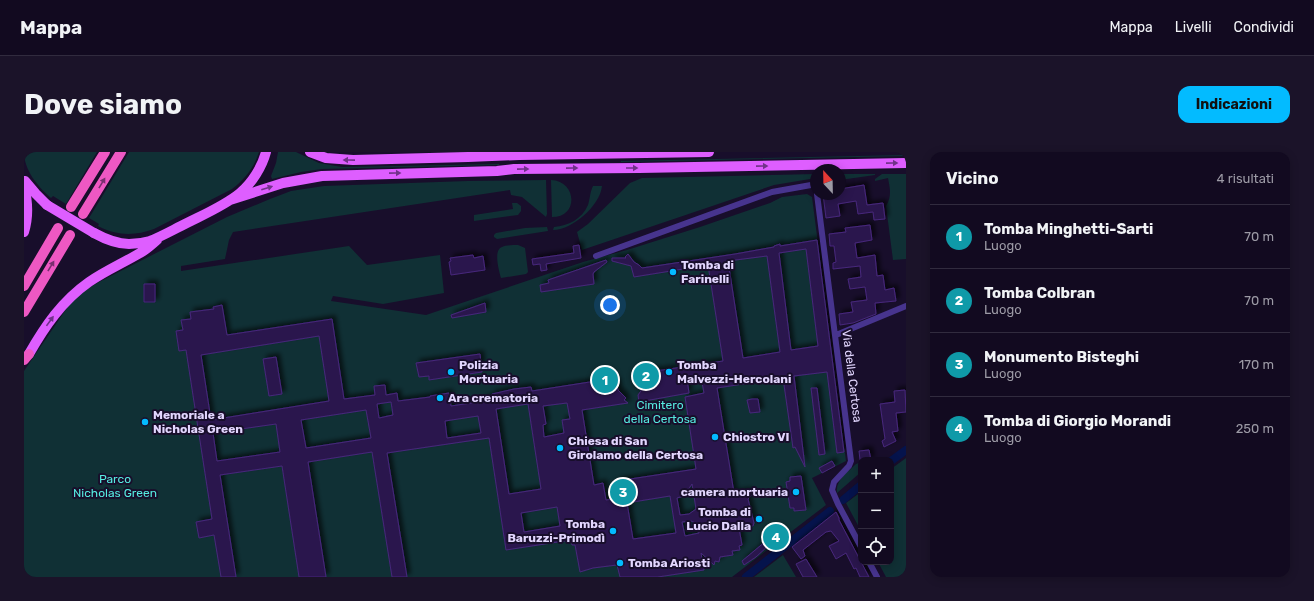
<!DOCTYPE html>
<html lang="it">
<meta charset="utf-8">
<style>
body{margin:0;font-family:Rubik,sans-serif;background:#1b1329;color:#f1f3f6}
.controls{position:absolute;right:12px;bottom:12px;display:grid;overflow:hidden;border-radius:8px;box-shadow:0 2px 10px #0003}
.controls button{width:36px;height:36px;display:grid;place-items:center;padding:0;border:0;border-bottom:1px solid #312b3e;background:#120a20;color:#f1f3f6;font:20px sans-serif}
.compass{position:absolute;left:786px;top:12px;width:36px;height:36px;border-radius:50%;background:#120a20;box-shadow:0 2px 10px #0003;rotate:338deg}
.you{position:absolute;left:586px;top:153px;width:14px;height:14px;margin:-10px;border:3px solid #fff;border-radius:50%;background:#1a73e8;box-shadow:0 0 0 6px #1a73e833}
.badge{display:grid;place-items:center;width:26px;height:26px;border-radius:50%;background:#03bbff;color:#fff;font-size:13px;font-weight:700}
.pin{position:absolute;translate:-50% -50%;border:2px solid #fff;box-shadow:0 1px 4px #0006}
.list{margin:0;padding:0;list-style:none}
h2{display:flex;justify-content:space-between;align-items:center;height:52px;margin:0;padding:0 16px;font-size:17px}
h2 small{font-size:13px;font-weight:400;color:#9c9aa5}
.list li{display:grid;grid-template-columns:26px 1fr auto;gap:12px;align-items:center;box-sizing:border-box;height:64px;padding:0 16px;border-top:1px solid #312b3e}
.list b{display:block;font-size:15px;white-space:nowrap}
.list p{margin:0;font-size:13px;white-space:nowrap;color:#9c9aa5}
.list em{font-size:13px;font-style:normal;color:#9c9aa5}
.icon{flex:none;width:22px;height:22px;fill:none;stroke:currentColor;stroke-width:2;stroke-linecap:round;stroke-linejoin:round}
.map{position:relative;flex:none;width:882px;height:425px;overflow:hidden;border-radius:12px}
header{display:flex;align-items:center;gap:24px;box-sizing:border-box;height:56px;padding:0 20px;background:#120a20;border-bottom:1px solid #312b3e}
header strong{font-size:19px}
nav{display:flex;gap:22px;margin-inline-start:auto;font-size:14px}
.intro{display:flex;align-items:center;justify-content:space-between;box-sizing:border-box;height:96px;padding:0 24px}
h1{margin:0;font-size:28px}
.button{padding:10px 18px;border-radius:12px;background:#03bbff;color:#111;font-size:14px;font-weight:700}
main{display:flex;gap:24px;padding:0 24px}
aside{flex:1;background:#120a20;border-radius:12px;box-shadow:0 2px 10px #0003}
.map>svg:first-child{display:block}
.green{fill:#103035}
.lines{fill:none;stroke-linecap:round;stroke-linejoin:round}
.canal{stroke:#05134c;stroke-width:8}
.building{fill:#2c184e;stroke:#47277c;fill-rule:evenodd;filter:url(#shadow)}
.minor{stroke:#47348e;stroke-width:6}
.primary{stroke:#de5eff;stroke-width:10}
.trunk{stroke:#ee58c3;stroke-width:10}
.primary-bridge{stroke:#de5eff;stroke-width:10}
.oneway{fill:#71328a}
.oneway2{fill:#782f6f}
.poi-dot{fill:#03bbff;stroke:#180e2b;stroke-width:1.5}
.labels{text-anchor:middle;stroke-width:4;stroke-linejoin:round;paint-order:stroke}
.poi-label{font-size:12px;font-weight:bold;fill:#e3d7ff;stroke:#180e2b;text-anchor:start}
.street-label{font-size:12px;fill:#e3d7ff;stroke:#180e2b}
.park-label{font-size:12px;fill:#56ece1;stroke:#180e2b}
</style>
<header>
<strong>Mappa</strong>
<nav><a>Mappa</a><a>Livelli</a><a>Condividi</a></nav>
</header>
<div class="intro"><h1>Dove siamo</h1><a class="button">Indicazioni</a></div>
<main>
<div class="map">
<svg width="882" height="425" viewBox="0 0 882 425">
<defs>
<filter id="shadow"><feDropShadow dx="3.5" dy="-3.5" stdDeviation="2" flood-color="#0009"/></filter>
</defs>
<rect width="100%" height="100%" fill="#180e2b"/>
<path class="green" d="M0,0H73L42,52L29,44L27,46C14,35 0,18 0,0Z
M105,0H235C230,16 221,27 208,37L130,77C111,84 93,84 74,74L75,72L65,66Z
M254,0H272L295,11L318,15L475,12V13L298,17L277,20L248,27L247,24L252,11Z
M882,3V4L597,10V9Z
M792,22V26L750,33L558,98L553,80L564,72L606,31L618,26Z
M816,22H851V23L816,28Z
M858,22H882V107L869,108L862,54C868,44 866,37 864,26L851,29V27Z
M522,28L523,62L522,65L498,45L487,43L486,38L209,80L205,88L201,107L157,114V119L325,94L343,113L416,103L420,141L359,152L309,144L307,149L402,163L559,110L603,98L676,75L746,51L758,45L783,42L788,45L822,309L788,326L802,353L708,425H0V219L45,153L58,140L75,130L203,65L246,47L267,39L300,34L444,29Z
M527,28C553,29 555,65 528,65Z
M569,34H578C576,54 548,78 529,78L530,75C544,74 558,67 564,53C566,47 566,40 569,34Z
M488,51H493L497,54V59L494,63L450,69V63L489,57Z
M501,76L523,75L524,79L473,87L470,85V83L472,81Z
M494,93L501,96L504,120L502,122L477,126C475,119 469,98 478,95C482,93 489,93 494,93Z
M882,306V425H862L854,410H867V317Z
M835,311L837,320L813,341C811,328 824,320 832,312Z
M837,340V379L822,351Z
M759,403L772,425H730Z"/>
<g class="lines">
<path class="canal" d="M867,309L882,298
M819,348L837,333
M722,425L806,359"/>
</g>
<path class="building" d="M840,33L843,53L859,51L861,67L850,68L849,60L834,62L832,49L814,52L816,64L802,66L799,42H816V37Z
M846,73L848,88L831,91L833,106L851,103L853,124L859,123L861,138L870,136L872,149L851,151L852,162L829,171L816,173L815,162L829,160L827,150L843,148L841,135L826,137L824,127L837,125L836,114L809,117V111L812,110L810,94H806L805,82L822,80L821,76Z
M793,88L820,300L813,301L803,220L770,224L781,315L771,295L769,296L759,226L693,236L710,341L724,339L726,341L727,344L724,347L730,371L729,374L715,376L718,393L715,394L716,398L708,399L709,403L696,405L695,410L691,409L690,413L677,401L680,418L634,425H596L593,413L569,416L556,420L551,393H548L547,388L482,398L465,286L363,301L383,425H368L348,300L284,310L302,425H275L258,314L196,323L212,425H197L190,383L175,386L172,370L188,367L162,198L155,199L152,179L159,178L157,168L167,167L166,160L190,157L189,155L198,153L203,183L308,167L320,247L351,243L350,234L361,233L362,243L373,241L374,249L406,245V244L425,241L427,254L460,249L459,247L468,245V242L490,237L507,235L508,239L585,227V230H592L594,238L602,246L600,248L604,251L558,258L570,333L579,331L582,348L596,346L593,329L672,317L661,245L680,241L677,225L663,227L665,241L615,250L614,243L619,236L618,224L626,223L625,220L699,209L684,113L610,125L607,114L588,109V106H602L601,105L604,102L610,110L615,113L618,116L711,102L750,95V94L756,92V94ZM782,97L794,194L767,198L755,101ZM743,104L756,200L719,206L704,109ZM295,184L305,249L187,268L177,203ZM367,250L369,263L355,266L353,252ZM543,251L546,267L538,268L540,281L520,285L519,273L522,272L519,254ZM504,252L517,337L485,342L472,257ZM342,258L347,286L282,296L277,268ZM454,264L457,281L423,286L421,269ZM252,272L256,300L193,309L189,281ZM668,332L672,357L665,362L656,363L653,346L660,344ZM646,344L652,381L609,387L603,351ZM533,355L536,374L500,380L497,361ZM667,369L674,372L675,381L661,384L658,370Z
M555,93L557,106L522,112L523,118L517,119L516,112L509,113L508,107L550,101L549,94Z
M449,103L450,106L459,104L461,118L427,123L425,110L427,109L426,106Z
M582,108L583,110L570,120L569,122L570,132L517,140L516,133L525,131L524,128Z
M120,132H131V150H120Z
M461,151L462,160L428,166L427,163Z
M456,202L458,220L405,228V224L395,225L392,211Z
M252,205L258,242L245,244L239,207Z
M787,236H793L801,302L795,303Z
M881,238L882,260L872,261L874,279L868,280L872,289L860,295L858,289L861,287L856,252L871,250L870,239Z
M728,247H734L736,260L726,261L723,248Z
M845,298L847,308H836L835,299Z
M808,309L811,314L798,321L795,316Z
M777,324L782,358L770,359V356H766L762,330L766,329V325Z
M812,360L815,366V368L845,425H836L832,416L830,417L822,401L812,407L805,394L815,389L807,379L802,380L779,398L781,404L777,407L768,395Z
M742,389L745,393L732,405L720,413L718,409Z
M782,407L793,425H779L772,412Z"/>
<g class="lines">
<path class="minor" d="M793,42L827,309L825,314L810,330L808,338L814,352L837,395
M572,104L748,40L787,33H790L792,35
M812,183L882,154
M845,410L853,425"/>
<path class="primary" d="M286,0L302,6L329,8L444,5L495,3L685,0
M1,29L12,42L23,53
M0,34C4,50 5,64 0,80
M206,48L259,31L298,24L473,19L490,17L615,16L882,11
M70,81C81,87 92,92 105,92C112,92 119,91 126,89C136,85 147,79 157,74C176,64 199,55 216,41C228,31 238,15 242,0
M5,202C21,174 38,149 65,130C81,119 99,111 116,101C122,98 127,93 133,88"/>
<path class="trunk" d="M47,55L81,0
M59,62L97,0
M0,134L34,76
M0,160L46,83
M0,208L5,202"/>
<path class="primary-bridge" d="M23,53L70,81"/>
</g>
<defs><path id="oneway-solid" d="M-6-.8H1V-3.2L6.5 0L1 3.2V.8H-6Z"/></defs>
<g class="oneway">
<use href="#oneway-solid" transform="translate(325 8) rotate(-179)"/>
<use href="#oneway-solid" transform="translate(868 11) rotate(-1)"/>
<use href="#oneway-solid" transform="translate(738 14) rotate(-1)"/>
<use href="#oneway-solid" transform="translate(548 16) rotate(-1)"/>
<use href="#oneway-solid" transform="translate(608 16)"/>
<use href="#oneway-solid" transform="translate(499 17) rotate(-1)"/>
<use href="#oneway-solid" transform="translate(371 21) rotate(-1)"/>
<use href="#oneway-solid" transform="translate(243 36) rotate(-18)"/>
<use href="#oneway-solid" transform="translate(26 169) rotate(-54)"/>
</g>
<g class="oneway2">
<use href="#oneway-solid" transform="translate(78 31) rotate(-59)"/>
<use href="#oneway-solid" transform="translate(27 114) rotate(-59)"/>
</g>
<g class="poi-dot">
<circle cx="649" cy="120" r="4"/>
<circle cx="427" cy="220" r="4"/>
<circle cx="645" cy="220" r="4"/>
<circle cx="416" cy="246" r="4"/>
<circle cx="121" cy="270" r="4"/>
<circle cx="691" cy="285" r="4"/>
<circle cx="536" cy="296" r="4"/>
<circle cx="772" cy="340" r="4"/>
<circle cx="735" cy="367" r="4"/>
<circle cx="589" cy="379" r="4"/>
<circle cx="596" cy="411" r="4"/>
</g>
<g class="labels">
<g class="poi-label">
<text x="657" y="117">Tomba di<tspan x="657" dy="14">Farinelli</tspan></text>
<text x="435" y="217">Polizia<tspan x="435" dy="14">Mortuaria</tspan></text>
<text x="653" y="217">Tomba<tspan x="653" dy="14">Malvezzi-Hercolani</tspan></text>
<text x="424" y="250">Ara crematoria</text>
<text x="129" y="267">Memoriale a<tspan x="129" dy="14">Nicholas Green</tspan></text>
<text x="699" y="289">Chiostro VI</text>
<text x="544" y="293">Chiesa di San<tspan x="544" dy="14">Girolamo della Certosa</tspan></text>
<text x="764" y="344" text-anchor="end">camera mortuaria</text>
<text x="727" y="364" text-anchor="end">Tomba di<tspan x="727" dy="14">Lucio Dalla</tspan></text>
<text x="581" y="376" text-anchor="end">Tomba<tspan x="581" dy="14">Baruzzi-Primodì</tspan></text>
<text x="604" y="415">Tomba Ariosti</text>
</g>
<g class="street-label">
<text transform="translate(828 224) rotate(83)" y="4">Via della Certosa</text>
</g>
<g class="park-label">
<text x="636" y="257">Cimitero<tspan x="636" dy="14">della Certosa</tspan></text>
<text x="91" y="331">Parco<tspan x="91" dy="14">Nicholas Green</tspan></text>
</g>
</g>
</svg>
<div class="controls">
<button>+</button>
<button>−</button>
<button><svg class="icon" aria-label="locate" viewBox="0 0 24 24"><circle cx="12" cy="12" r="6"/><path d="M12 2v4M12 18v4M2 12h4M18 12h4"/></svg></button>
</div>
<svg class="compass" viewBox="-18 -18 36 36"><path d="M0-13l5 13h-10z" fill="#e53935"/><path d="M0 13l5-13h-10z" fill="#9c9aa5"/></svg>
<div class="you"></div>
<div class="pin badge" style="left:581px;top:228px;background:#0f9aa8">1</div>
<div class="pin badge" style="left:622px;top:224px;background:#0f9aa8">2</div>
<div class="pin badge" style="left:599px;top:340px;background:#0f9aa8">3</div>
<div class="pin badge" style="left:752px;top:385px;background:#0f9aa8">4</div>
</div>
<aside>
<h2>Vicino<small>4 risultati</small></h2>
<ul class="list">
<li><span class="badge" style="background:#0f9aa8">1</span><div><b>Tomba Minghetti-Sarti</b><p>Luogo</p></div><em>70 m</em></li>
<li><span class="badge" style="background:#0f9aa8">2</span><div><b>Tomba Colbran</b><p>Luogo</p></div><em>70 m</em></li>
<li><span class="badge" style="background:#0f9aa8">3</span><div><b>Monumento Bisteghi</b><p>Luogo</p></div><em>170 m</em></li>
<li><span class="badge" style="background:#0f9aa8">4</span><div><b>Tomba di Giorgio Morandi</b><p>Luogo</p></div><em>250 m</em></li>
</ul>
</aside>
</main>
